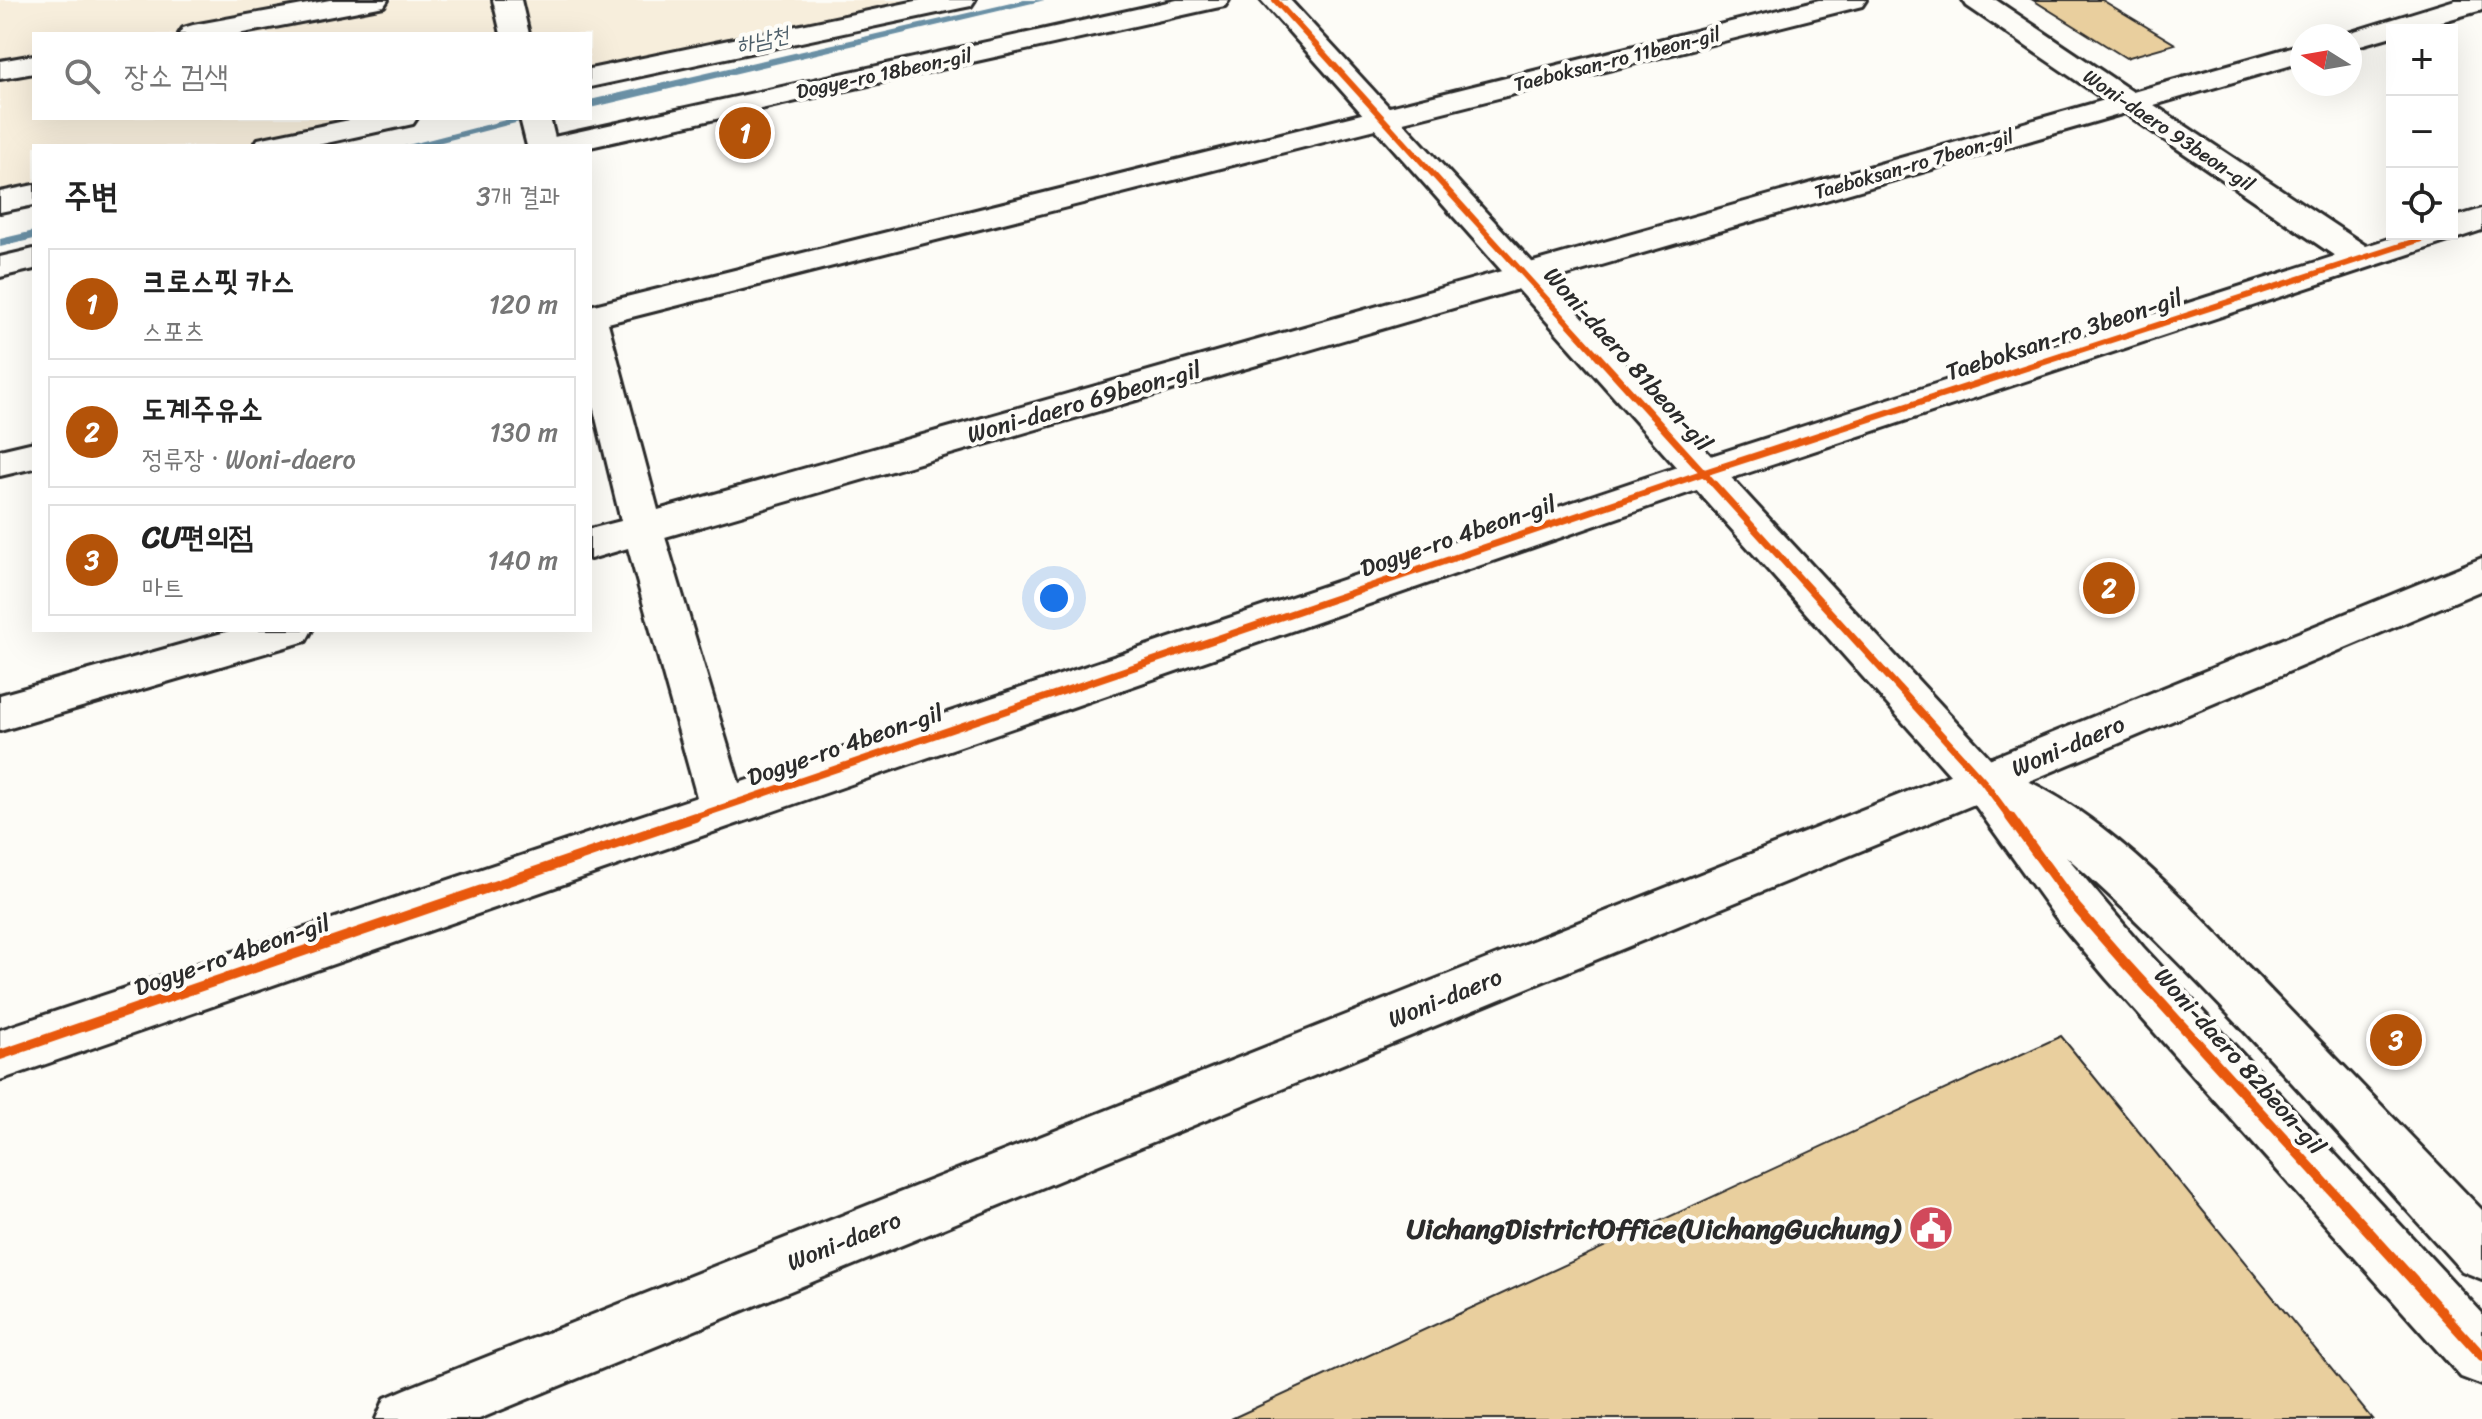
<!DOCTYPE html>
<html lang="ko">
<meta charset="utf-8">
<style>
body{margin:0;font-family:Sriracha,"Poor Story",sans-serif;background:#f6f6f6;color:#222}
.controls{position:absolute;right:24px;top:24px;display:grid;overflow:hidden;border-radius:0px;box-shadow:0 8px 32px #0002}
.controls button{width:72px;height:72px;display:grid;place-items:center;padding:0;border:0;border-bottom:2px solid #e0e0e0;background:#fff;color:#222;font:40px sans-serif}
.compass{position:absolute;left:2290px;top:24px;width:72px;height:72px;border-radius:50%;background:#fff;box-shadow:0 8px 32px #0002;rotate:281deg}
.you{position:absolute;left:1054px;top:598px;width:28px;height:28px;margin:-20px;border:6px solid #fff;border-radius:50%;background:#1a73e8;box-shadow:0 0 0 12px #1a73e833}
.badge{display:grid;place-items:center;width:52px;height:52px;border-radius:50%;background:#b45309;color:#fff;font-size:26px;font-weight:700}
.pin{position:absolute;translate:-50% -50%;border:4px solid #fff;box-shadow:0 2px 8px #0006}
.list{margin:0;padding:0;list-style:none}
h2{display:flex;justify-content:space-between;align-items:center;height:104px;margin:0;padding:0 32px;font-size:34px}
h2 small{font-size:26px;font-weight:400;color:#767676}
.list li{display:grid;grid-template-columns:52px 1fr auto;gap:24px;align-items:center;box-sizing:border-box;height:112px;margin:0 16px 16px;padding:0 16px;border:2px solid #e0e0e0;border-radius:0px}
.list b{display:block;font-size:30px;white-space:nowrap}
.list p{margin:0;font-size:26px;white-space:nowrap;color:#767676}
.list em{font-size:26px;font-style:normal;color:#767676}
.icon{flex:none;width:44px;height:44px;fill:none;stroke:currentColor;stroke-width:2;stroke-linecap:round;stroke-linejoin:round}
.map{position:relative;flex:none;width:2482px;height:1419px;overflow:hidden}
.search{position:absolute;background:#fff;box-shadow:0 8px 32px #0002;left:32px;top:32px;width:560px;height:88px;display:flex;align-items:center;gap:20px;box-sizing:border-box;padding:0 28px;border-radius:0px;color:#767676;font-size:30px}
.panel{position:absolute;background:#fff;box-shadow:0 8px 32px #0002;left:32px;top:144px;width:560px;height:488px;border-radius:0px}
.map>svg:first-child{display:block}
.built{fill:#f7eedc}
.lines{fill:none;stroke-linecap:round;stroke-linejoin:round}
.stream{fill:#6b90a5;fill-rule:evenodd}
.building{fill:#e9cf9e;stroke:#2b2b2b;stroke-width:2}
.minor-casing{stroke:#2b2b2b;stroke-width:6}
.tertiary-casing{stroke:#2b2b2b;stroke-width:6}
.primary-casing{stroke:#2b2b2b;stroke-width:6}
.minor{fill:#fdfcf7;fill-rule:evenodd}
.tertiary{fill:#fdfcf7;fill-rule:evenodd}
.primary{fill:#fdfcf7;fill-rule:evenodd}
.cycleway-far2-casing{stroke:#fdfcf7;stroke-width:10}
.cycleway-far1-casing{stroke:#fdfcf7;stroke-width:12}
.cycleway-casing{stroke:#fdfcf7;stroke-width:15}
.cycleway-far2{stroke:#e8590c;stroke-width:6}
.cycleway-far1{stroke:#e8590c;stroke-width:7}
.cycleway{stroke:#e8590c;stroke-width:10}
.labels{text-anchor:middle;stroke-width:8;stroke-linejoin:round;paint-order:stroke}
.far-street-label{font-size:20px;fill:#2b2b2b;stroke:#fdfcf7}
.far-water-label{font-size:22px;font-style:italic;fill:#4b5d68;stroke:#fdfcf7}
.street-label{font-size:24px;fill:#2b2b2b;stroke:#fdfcf7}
.near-poi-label{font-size:28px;font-weight:bold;fill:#2b2b2b;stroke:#fdfcf7;text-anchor:end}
</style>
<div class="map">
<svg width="2482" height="1419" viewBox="0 0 2482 1419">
<rect width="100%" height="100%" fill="#fdfcf7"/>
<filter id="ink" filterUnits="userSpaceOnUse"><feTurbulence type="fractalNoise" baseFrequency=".0125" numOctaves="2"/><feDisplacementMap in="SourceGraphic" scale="16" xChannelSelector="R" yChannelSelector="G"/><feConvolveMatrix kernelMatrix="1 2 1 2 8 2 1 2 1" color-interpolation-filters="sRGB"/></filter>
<g filter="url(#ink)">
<path class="built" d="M0,0H939L590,73V34H34V118H378L245,146H34V190L0,198Z"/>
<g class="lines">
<path class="stream" d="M1024,0H1045L590,108V100Z
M513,118H535L426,146H404Z
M34,231V239L0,247V239Z"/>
</g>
<path class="building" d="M2033,0H2102L2175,44L2126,58Z
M2061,1036L2372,1419H1231Z"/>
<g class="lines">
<g class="minor-casing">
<path id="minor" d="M330,0H388L384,6L374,8L238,34H179L183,28L193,25Z
M493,0H521L529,34H501Z
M1819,0H1866L1862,6L608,323L658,510L2105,100L1967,6L1963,0H1996L2133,92L2302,44V62L2154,105L2366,246L2404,234H2452V218L2482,209V230L1717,483L0,1080V1030L697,797L628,548L590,559V529L621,521L590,393V306ZM2125,113L2335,256L1689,463L739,783L665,537Z
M2455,0H2482V10L2412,30H2392V36L2350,48V36H2338Z
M34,55V73L0,79V61Z
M520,118H550L557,146H527Z
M34,442V468L0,476V450Z
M233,630H312L306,641L0,731V695Z"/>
</g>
<g class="tertiary-casing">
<path id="tertiary" d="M921,0H975L971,6L961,8L590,87V69Z
M1177,0H1229L1225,6L1215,8L590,147L539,146L543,139L554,137Z
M1261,0H1290L2001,770C2103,805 2205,922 2280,1000C2347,1070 2415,1140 2482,1210V1279L2462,1271C2333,1130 2209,982 2066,856L2143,947L2482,1313V1385L2461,1377L2107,979L2059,922L1967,794Z
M359,118H417L413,124L313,146H254L258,139Z
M34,185V205L0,212V192Z
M34,249V269L0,277V257Z"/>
</g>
<g class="primary-casing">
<path id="primary" d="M2482,558V590L1999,794L479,1419H376L385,1398L406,1389L1967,768Z"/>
</g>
<use href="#minor" class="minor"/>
<use href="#tertiary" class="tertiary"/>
<use href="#primary" class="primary"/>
<g class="cycleway-far2-casing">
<path id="cycleway-far2" d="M1275,0L1599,357
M2059,357L2437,234"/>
</g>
<g class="cycleway-far1-casing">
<path id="cycleway-far1" d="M1597,355L1983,781L2011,819
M689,819L1703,473L2065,355"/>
</g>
<g class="cycleway-casing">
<path id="cycleway" d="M2010,817L2076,907L2125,963L2482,1356
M0,1055L695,817"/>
</g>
<use href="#cycleway-far2" class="cycleway-far2"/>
<use href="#cycleway-far1" class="cycleway-far1"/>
<use href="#cycleway" class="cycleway"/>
</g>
</g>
<defs>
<g id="civic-disc" transform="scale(2.3)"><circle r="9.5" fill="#d1495b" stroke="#fdfcf7"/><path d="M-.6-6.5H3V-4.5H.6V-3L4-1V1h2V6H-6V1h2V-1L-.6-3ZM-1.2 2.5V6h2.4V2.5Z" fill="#fff"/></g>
</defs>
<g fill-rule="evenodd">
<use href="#civic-disc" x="1931" y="1228"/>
</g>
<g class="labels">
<g class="far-street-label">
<text transform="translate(1617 59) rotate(-14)" y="7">Taeboksan-ro 11beon-gil</text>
<text transform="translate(884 73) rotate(-12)" y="7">Dogye-ro 18beon-gil</text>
<text transform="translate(2169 130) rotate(34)" y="7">Woni-daero 93beon-gil</text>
<text transform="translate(1914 164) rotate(-16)" y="7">Taeboksan-ro 7beon-gil</text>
</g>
<g class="far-water-label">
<text transform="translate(762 39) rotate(-13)" y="8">하남천</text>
</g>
<g class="street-label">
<text transform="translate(2064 335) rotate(-18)" y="8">Taeboksan-ro 3beon-gil</text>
<text transform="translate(1628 359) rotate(48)" y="8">Woni-daero 81beon-gil</text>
<text transform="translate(1084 402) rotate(-16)" y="8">Woni-daero 69beon-gil</text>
<text transform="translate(1458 536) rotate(-19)" y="8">Dogye-ro 4beon-gil</text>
<text transform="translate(845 745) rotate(-19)" y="8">Dogye-ro 4beon-gil</text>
<text transform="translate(2068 746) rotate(-23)" y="8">Woni-daero</text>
<text transform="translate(232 955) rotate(-19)" y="8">Dogye-ro 4beon-gil</text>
<text transform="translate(1445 998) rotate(-22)" y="8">Woni-daero</text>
<text transform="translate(2240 1061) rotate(48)" y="8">Woni-daero 82beon-gil</text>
<text transform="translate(844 1241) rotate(-22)" y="8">Woni-daero</text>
</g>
<g class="near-poi-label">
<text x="1900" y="1238">UichangDistrictOffice(UichangGuchung)</text>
</g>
</g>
</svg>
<div class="controls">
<button>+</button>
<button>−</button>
<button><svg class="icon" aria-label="locate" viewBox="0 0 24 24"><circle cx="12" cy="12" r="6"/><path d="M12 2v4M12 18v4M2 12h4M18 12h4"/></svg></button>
</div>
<svg class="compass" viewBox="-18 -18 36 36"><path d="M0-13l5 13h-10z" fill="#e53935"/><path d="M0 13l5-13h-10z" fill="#767676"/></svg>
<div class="you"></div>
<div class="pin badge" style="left:745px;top:133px">1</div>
<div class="pin badge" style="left:2109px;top:588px">2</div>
<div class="pin badge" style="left:2396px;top:1040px">3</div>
<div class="search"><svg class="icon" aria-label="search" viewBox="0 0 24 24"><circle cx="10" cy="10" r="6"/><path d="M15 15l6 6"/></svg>장소 검색</div>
<section class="panel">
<h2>주변<small>3개 결과</small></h2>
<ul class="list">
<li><span class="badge">1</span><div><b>크로스핏 카스</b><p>스포츠</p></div><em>120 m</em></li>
<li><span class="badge">2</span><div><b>도계주유소</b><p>정류장 · Woni-daero</p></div><em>130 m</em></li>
<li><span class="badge">3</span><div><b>CU편의점</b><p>마트</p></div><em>140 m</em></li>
</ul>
</section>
</div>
